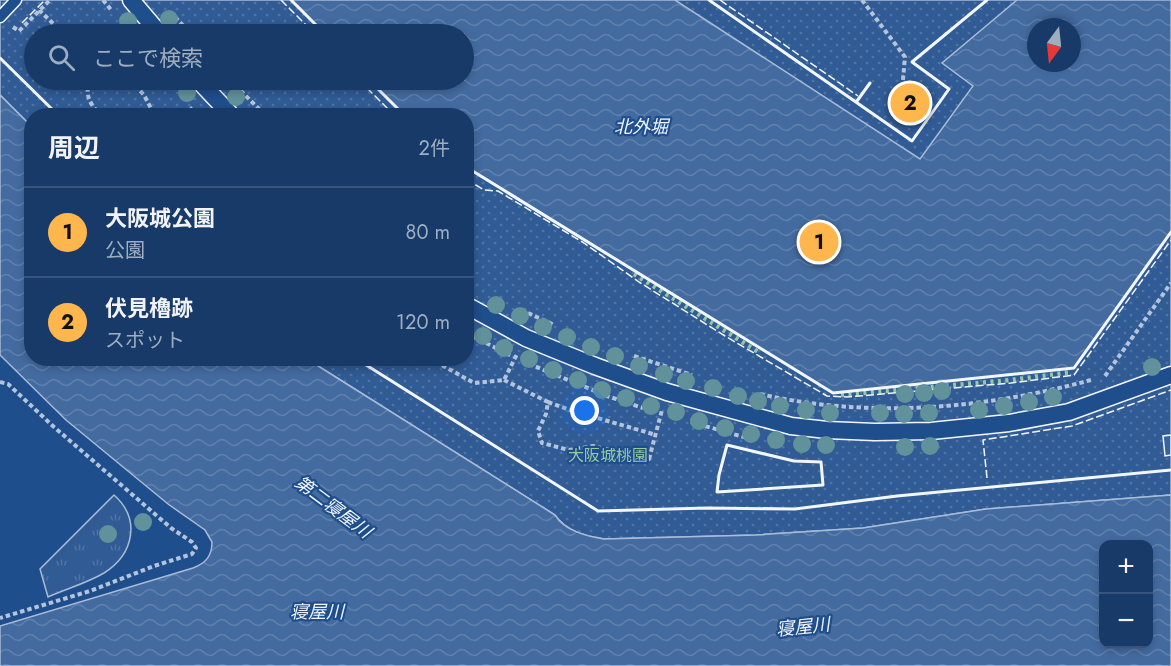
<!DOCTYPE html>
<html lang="ja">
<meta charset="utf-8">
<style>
body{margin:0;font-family:Jost,"Noto Sans JP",sans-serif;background:#20416f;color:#f1f3f6}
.controls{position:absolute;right:18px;bottom:18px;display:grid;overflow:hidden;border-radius:12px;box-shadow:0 3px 9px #0003}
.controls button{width:54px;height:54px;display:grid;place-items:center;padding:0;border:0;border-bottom:2px solid #36547d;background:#173a69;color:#f1f3f6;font:30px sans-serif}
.compass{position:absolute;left:1027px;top:18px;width:54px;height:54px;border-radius:50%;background:#173a69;box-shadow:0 3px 9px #0003;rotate:195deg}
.you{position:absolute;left:585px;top:411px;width:21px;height:21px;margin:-15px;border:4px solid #fff;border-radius:50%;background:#1a73e8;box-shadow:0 0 0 9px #1a73e833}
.badge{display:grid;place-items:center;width:39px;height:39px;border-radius:50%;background:#ffb74d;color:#111;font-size:20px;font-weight:700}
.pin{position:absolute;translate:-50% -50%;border:3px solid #fff;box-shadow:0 2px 6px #0006}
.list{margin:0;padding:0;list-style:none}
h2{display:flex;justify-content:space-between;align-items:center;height:78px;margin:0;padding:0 24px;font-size:26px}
h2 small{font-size:20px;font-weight:400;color:#9eadc0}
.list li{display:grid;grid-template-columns:39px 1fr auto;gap:18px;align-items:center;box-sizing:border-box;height:90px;padding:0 24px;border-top:2px solid #36547d}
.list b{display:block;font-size:22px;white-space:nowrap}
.list p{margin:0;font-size:20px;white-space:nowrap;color:#9eadc0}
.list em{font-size:20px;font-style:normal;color:#9eadc0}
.icon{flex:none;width:33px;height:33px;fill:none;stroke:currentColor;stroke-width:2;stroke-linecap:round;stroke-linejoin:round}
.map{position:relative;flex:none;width:1171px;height:666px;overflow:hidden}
.search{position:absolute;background:#173a69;box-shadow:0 3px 9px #0003;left:24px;top:24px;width:450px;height:66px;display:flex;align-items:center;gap:15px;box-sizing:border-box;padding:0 21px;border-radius:33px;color:#9eadc0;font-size:22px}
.panel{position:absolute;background:#173a69;box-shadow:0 3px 9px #0003;left:24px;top:108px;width:450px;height:258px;border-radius:24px}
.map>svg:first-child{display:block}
.grass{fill:url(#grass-tufts);stroke:#a8bbd7;stroke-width:1.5}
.park{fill:url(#park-dots);stroke:#a8bbd7;stroke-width:1.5;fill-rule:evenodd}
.water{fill:url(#water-waves);stroke:#a8bbd7;stroke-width:1.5;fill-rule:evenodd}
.building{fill:#3563a3;stroke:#f2f6ff;stroke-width:1.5}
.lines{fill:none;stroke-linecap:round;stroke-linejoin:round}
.service-casing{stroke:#f2f6ff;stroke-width:13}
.pedestrian-casing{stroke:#f2f6ff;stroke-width:19}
.path{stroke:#b3c4dc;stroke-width:4;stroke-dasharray:4.5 3;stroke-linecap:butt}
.service{stroke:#1f4e8c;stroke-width:10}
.pedestrian{stroke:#1f4e8c;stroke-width:16}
.hedge{stroke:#97c8a6;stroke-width:4.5;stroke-dasharray:3 4.5;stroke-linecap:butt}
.fence{stroke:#f2f6ff;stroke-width:1.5;stroke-dasharray:8 3;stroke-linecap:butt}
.wall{stroke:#f2f6ff;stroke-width:3}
.tree{fill:#61919a}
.labels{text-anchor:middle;stroke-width:4.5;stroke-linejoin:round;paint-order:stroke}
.park-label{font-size:16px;fill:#97c8a6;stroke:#1f4e8c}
.water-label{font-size:18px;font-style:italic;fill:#f2f6ff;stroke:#1f4e8c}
</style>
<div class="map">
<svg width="1171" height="666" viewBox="0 0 1171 666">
<defs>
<pattern id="grass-tufts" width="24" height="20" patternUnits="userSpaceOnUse" patternTransform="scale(1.5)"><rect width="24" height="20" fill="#305b95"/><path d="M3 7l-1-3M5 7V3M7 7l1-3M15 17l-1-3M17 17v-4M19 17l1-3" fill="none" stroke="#4e73a5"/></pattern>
<pattern id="park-dots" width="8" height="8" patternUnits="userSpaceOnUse" patternTransform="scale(1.5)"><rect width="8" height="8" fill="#305b95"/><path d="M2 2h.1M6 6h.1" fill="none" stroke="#4e73a5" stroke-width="1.8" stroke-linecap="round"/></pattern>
<pattern id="water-waves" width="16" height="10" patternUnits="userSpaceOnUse" patternTransform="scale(1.5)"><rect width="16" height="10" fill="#446ba0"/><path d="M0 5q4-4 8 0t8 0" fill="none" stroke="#5f81ae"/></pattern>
</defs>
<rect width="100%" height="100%" fill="#1f4e8c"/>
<path class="grass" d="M114,495C141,519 134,554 104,573C87,583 66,589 48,597L40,569Z"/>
<path class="park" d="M0,0H1171V495L986,509L863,528L756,535L604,539C586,536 565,531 555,515L307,359L466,358V116H32L31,126L0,95ZM1036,27H1072V63H1036ZM34,34H464V80H34Z"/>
<path class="water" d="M291,0H675L920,159L973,86L942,63L1017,0H1171V232L1074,368L833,393L467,167L466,116L405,115L369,80H464V34H325ZM1036,27H1072V63H1036Z
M0,95L31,126L32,358L307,359L555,515C565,531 586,536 604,539L756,535L863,528L986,509L1171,495V666H0V626L193,568C206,563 212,556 212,542L205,530L168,504L66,420L0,355ZM1104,544H1148V644H1104Z"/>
<path class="building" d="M1171,435V455L1165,456L1163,436Z"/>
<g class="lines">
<g class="service-casing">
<path id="service" d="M0,17L16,0"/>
</g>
<g class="pedestrian-casing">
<path id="pedestrian" d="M131,0L160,34
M198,80L232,116
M466,305L526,338L595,366L667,392L791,426L827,430L875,432L931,431L1009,423L1069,412L1171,375"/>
</g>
<path class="path" d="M103,0L112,11
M862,0L905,57L902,91
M39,10L64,34
M175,17L191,34
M13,27L19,31L50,0
M90,80C84,95 90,105 102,116
M130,80L144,95L155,116
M169,80L180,92
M230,80L266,116
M184,116L194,106
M528,313L554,325
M466,333L512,356
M634,356L692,375
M429,358L474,383L504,380L517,354
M522,361L607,396L643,408
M1105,376L1171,283
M504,380L548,402L546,414L538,431L542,443L569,450L593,446L649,459L662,410
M0,382L8,384L54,427L171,528L192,542L196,548L192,554L154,566L90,591L0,618
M760,394C869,419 984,409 1091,380
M548,402L570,410L656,435
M691,422L747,438"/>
<use href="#service" class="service"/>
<use href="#pedestrian" class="pedestrian"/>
<path class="hedge" d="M634,274L760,353
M841,395L1011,380L1072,372"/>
<path class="fence" d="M281,0L315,34
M720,0L858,96
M22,23L45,0
M359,80L395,116
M466,179L484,190L498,191L584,243L639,282L725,336L827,396L847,397L1011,383L1074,375L1171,240
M987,478L983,440L1072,426L1171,390"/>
<path class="wall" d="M291,0L325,34
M709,0L912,141L949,89L912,62L987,0
M0,58L59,116
M369,80L405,116
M857,101L870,83
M466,167L833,393L1074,368L1171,232
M355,358L598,511L707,508L795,509L897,496L1171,470
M727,445L794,461L821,462L823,485L717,492L719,475Z"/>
</g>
<g class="tree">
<circle cx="169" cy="19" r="9"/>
<circle cx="128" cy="21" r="9"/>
<circle cx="187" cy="93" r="9"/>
<circle cx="236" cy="97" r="9"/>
<circle cx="496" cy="305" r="9"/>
<circle cx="520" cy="316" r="9"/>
<circle cx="543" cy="327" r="9"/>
<circle cx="483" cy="336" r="9"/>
<circle cx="567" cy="337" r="9"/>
<circle cx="591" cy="347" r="9"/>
<circle cx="504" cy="348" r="9"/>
<circle cx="615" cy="356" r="9"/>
<circle cx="529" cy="359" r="9"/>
<circle cx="639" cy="366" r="9"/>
<circle cx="1152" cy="367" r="9"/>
<circle cx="553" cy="370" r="9"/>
<circle cx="664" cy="374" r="9"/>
<circle cx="578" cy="380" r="9"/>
<circle cx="686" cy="381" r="9"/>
<circle cx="713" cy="388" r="9"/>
<circle cx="602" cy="390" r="9"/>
<circle cx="942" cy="391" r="9"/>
<circle cx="924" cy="393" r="9"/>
<circle cx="905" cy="394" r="9"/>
<circle cx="738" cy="396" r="9"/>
<circle cx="1053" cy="397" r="9"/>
<circle cx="626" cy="398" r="9"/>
<circle cx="758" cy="401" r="9"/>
<circle cx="1029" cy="402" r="9"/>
<circle cx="651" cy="406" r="9"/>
<circle cx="780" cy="406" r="9"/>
<circle cx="1004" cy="406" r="9"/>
<circle cx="806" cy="410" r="9"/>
<circle cx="979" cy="410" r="9"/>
<circle cx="676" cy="412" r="9"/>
<circle cx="830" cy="413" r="9"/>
<circle cx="880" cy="413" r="9"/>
<circle cx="929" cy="413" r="9"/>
<circle cx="904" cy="414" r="9"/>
<circle cx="699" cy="421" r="9"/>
<circle cx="725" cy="428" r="9"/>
<circle cx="751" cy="434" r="9"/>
<circle cx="776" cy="440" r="9"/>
<circle cx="802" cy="444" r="9"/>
<circle cx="826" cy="445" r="9"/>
<circle cx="930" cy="446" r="9"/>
<circle cx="905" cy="447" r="9"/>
<circle cx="143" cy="522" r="9"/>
<circle cx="108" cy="534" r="9"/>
</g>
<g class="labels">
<g class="park-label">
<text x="608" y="461">大阪城桃園</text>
</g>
<g class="water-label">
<text x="641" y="133">北外堀</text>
<text transform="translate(333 507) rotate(37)" y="6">第二寝屋川</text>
<text x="317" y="618">寝屋川</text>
<text transform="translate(803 627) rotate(-6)" y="6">寝屋川</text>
</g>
</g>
</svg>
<div class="controls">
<button>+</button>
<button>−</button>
</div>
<svg class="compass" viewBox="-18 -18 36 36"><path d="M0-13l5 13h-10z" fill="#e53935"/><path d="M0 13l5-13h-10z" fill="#9eadc0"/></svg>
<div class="you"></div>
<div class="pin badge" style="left:819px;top:242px">1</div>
<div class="pin badge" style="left:910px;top:103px">2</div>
<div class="search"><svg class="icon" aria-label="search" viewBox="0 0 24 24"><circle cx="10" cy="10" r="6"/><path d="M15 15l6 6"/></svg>ここで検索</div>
<section class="panel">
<h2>周辺<small>2件</small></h2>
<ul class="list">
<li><span class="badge">1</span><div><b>大阪城公園</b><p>公園</p></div><em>80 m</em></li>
<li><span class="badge">2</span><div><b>伏見櫓跡</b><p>スポット</p></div><em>120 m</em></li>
</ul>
</section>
</div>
